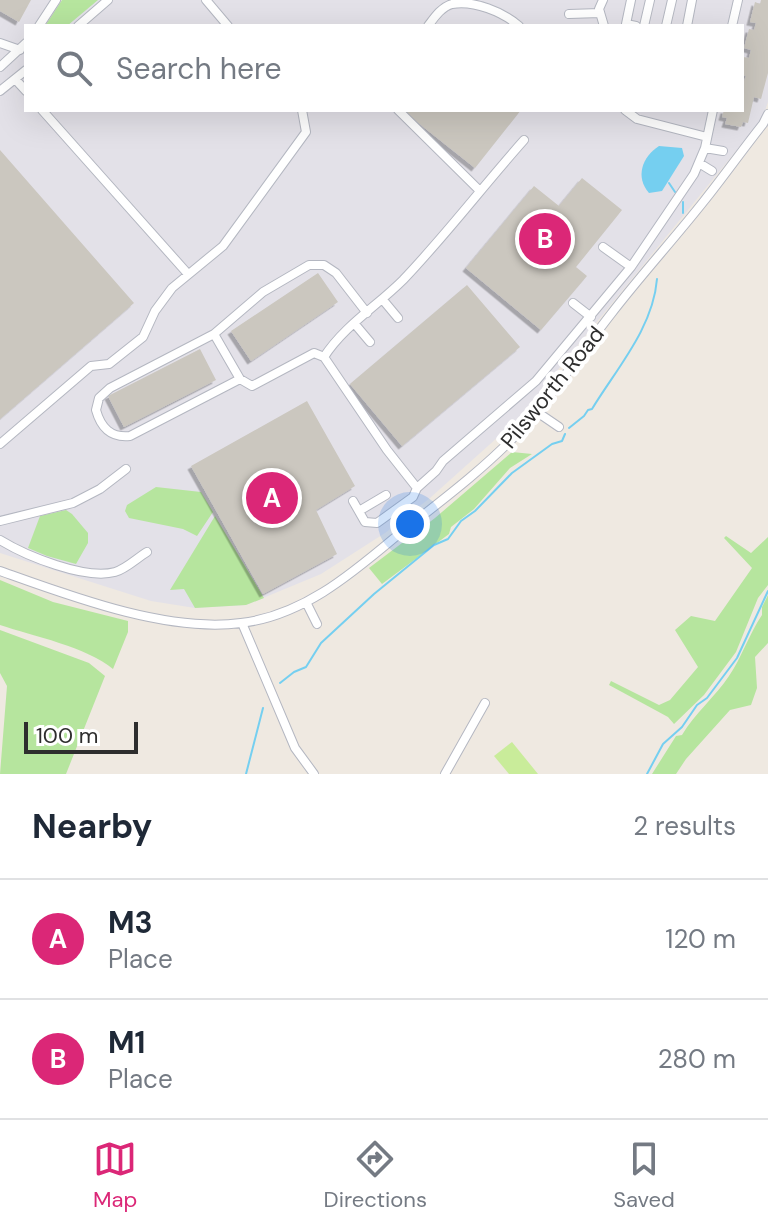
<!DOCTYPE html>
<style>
body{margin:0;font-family:"DM Sans",sans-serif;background:#f6f6f7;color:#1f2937}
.scale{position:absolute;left:24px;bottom:20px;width:114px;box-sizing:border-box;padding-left:8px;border:4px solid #2e2e2e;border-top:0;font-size:22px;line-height:28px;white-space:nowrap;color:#2e2e2e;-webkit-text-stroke:6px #fff;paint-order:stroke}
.you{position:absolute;left:410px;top:524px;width:28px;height:28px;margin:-20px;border:6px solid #fff;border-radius:50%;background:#1a73e8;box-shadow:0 0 0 12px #1a73e833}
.badge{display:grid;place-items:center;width:52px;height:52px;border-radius:50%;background:#db2777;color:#fff;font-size:26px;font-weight:700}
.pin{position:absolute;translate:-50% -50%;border:4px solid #fff;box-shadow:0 2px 8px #0006}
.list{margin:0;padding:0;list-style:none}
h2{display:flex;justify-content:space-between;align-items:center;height:104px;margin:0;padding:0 32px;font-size:34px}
h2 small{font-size:26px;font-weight:400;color:#747a83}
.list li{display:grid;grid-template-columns:52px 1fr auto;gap:24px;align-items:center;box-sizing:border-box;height:120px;padding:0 32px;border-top:2px solid #e0e1e3}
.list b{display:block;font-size:30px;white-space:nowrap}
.list p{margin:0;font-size:26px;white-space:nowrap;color:#747a83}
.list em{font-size:26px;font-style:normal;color:#747a83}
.icon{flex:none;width:44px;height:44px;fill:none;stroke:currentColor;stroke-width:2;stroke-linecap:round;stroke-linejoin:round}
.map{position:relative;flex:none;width:768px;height:774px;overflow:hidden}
.search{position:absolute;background:#fff;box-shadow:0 8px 32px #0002;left:24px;right:24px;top:24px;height:88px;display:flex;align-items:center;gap:20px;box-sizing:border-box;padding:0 28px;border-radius:0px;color:#747a83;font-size:30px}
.sheet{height:344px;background:#fff}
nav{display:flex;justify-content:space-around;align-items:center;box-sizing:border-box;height:112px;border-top:2px solid #e0e1e3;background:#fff;font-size:22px;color:#747a83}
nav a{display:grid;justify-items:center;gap:4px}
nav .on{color:#db2777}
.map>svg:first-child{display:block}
.industrial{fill:#e3e1e8;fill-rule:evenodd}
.green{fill:#b6e59e}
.pitch{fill:#c9ec9a}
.water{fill:#75cff0}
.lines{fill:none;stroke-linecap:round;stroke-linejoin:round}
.stream{stroke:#75cff0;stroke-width:2}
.building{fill:#cbc7bf;filter:url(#shadow)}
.minor-casing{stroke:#b4b7c1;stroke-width:10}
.minor{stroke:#fff;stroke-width:8}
.labels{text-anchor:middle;stroke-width:8;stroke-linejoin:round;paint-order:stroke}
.street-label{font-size:22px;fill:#2e2e2e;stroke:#fff}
</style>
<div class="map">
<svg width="768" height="774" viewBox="0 0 768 774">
<defs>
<filter id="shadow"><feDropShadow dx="-3.5" dy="3.5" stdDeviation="0" flood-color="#0004"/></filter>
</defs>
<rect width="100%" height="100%" fill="#efe9e1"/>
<path class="industrial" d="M0,0H768V102L762,119L517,420L430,498L385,533L321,574L246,605L195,608L151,601L0,553ZM26,26H742V110H26Z"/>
<path class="green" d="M62,0H98L67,26H45Z
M512,452L532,454L510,468L474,509L451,527L449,534L382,584L369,568L435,518Z
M156,487L201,492L213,512L197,536L183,529L129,518L125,511L127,505Z
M66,510L72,514L88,533V543L76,564L47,556L28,548L40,516Z
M215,516L264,598L246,605L195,608L184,589L170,590Z
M726,536L751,553L768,537V585L758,598L736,652L704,695L674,724L668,717L609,685L611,681L659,705L670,700L698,667L675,630L691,616L715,621L752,568L724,538Z
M0,580L53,602L128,621V632L113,669C87,647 33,636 0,625Z
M768,595V643L755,657L757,688L751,705L730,710L686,759L676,774H652L676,736L682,735C695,713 715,697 729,676C742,657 749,634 762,615V607Z
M0,630L89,663L105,676L66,774H0L7,686L0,673Z"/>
<path class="pitch" d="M512,742L538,774H509L494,756Z"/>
<path class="water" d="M659,146L682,148L684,156L662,191L649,193C635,177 642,157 659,146Z"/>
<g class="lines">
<path class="stream" d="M669,183L675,192
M683,202V213
M569,428L584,416L588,410L592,409C617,368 653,328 657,279
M280,683L294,672L306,667L321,643L374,594L434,545L448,539L461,521L475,511L512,473L552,444L562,441L565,434
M246,774L263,708
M647,774L663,744L682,727L697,705L707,698L737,658L768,591"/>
</g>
<path class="building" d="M0,0H31L19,22L0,11Z
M761,0H768V73L761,99L754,97L748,123L743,122L741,127L725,124L727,118L722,117L724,110H742V86L746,76L742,75V63L743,57L749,58L751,50L744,48L749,29L754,30L756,23L750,22L755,2L760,4Z
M402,110H521L475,168Z
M0,150L134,303L0,419Z
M582,178L622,210L576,267L587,276L541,330L466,268L534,186L559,206Z
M318,273L338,302L251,361L231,331Z
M467,285L520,347L402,446L350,384Z
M200,349L216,380L124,427L108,396Z
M307,401L355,486L316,510L337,554L263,594L191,466Z"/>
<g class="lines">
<g class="minor-casing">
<path id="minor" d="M206,0L228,26
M603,0L599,9L604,26
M631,0L626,24L636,26
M569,14L600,13
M39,26L56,0
M78,26L108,0
M428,26C434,18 441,7 452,4C474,0 503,12 519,26
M644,26L650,0
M666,26L672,0
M687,26L692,0
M732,26L738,0
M0,43L20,50
M0,67L26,43
M15,79L26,91
M0,91L26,70
M42,110L188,274
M398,110L479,190
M625,110L637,119L707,137
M705,148L723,151
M699,163L712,171
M603,247L631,267
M383,300L398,318
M573,303L591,317
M354,323L370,342
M214,334L240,379L252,386L314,353L324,357L387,450L417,488L436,471L443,461L536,381L631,267L694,174L705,148L713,110
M324,357C344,326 377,306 403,280C446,235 483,186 524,140
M240,379L130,436C111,438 101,428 96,410L99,398L110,388L214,334L263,292L309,265H324L336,273L367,313
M537,412L559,427
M0,444L91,366L109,364L143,337L155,311L172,288L223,246L306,132L302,110
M353,501L365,522L377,523L413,497L417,488
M359,511L386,495
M0,521L73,503L100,489L126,469
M0,540C26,556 85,580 115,572C126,569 137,558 147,552
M0,571C70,596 167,633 241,623C301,616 349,576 393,539C434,506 477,475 514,437C550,399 579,355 611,314C641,275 674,239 704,201C724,176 743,149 763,124L768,114
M306,602L317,624
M242,623L295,748L314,774
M445,774L485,703"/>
</g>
<use href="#minor" class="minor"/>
</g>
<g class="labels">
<g class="street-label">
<text transform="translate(552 387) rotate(-51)" y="8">Pilsworth Road</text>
</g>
</g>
</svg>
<div class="scale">100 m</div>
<div class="you"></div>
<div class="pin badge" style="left:272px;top:498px">A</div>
<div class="pin badge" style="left:545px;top:239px">B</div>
<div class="search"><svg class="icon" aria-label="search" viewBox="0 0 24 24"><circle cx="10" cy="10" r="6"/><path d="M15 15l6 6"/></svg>Search here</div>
</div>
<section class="sheet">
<h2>Nearby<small>2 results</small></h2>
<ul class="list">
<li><span class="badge">A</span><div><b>M3</b><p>Place</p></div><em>120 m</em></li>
<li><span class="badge">B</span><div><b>M1</b><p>Place</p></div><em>280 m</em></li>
</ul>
</section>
<nav>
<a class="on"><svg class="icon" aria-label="map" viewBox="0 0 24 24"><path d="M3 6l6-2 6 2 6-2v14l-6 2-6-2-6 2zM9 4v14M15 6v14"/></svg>Map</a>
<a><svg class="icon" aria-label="directions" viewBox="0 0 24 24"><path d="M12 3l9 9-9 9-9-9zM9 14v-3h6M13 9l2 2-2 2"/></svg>Directions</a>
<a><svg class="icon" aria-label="saved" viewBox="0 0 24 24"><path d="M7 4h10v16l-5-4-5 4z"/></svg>Saved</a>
</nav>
